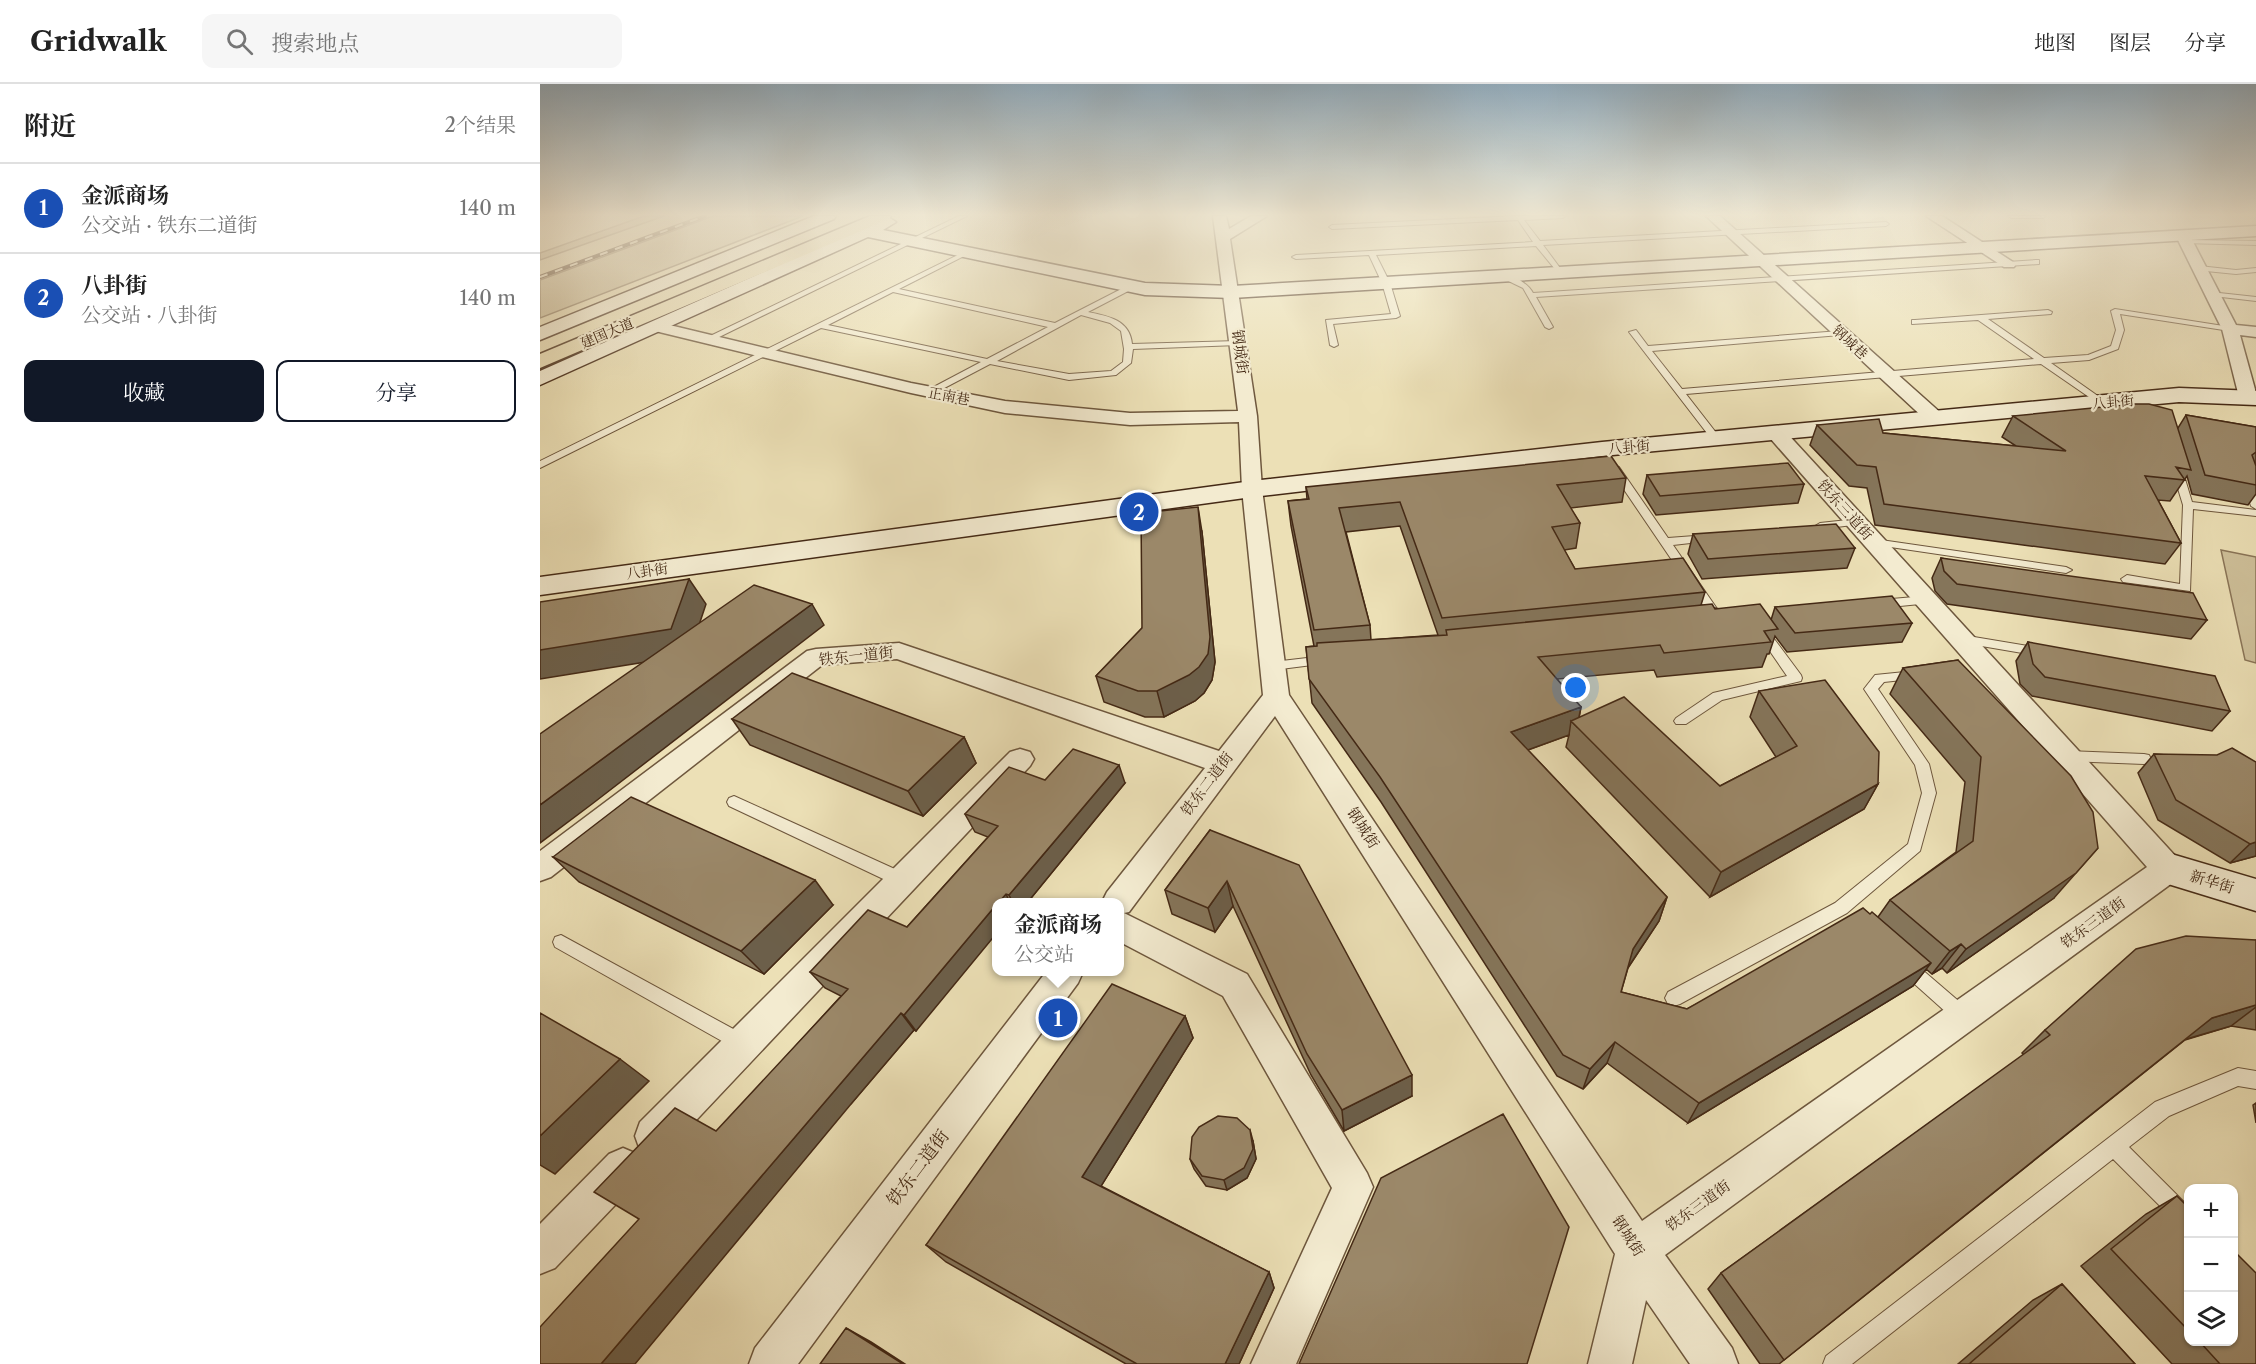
<!DOCTYPE html>
<html lang="zh">
<meta charset="utf-8">
<style>
body{margin:0;font-family:"Libre Caslon Text","Noto Serif SC",serif;background:#f6f6f6;color:#222}
.controls{position:absolute;right:18px;bottom:18px;display:grid;overflow:hidden;border-radius:12px;box-shadow:0 2px 4px #0004}
.controls button{width:54px;height:54px;display:grid;place-items:center;padding:0;border:0;border-bottom:2px solid #e0e0e0;background:#fff;color:#222;font:30px sans-serif}
.you{position:absolute;left:1036px;top:604px;width:21px;height:21px;margin:-15px;border:4px solid #fff;border-radius:50%;background:#1a73e8;box-shadow:0 0 0 9px #1a73e833}
.badge{display:grid;place-items:center;width:39px;height:39px;border-radius:50%;background:#111827;color:#fff;font-size:20px;font-weight:700}
.pin{position:absolute;translate:-50% -50%;border:3px solid #fff;box-shadow:0 2px 6px #0006}
.popup{position:absolute;left:452px;top:814px;width:132px;height:78px;box-sizing:border-box;display:grid;place-content:center;border-radius:12px;background:#fff;filter:drop-shadow(0 2px 4px #0005);font-size:20px;white-space:nowrap;color:#767676}
.popup b{font-size:22px;color:#222}
.popup::after{content:'';position:absolute;left:50%;top:100%;margin-left:-12px;border:12px solid transparent;border-top-color:#fff}
.list{margin:0;padding:0;list-style:none}
h2{display:flex;justify-content:space-between;align-items:center;height:78px;margin:0;padding:0 24px;font-size:26px}
h2 small{font-size:20px;font-weight:400;color:#767676}
.list li{display:grid;grid-template-columns:39px 1fr auto;gap:18px;align-items:center;box-sizing:border-box;height:90px;padding:0 24px;border-top:2px solid #e0e0e0}
.list b{display:block;font-size:22px;white-space:nowrap}
.list p{margin:0;font-size:20px;white-space:nowrap;color:#767676}
.list em{font-size:20px;font-style:normal;color:#767676}
.actions{display:flex;gap:12px;padding:18px 24px}
.actions a{flex:1;padding:14px 0;border:2px solid #111827;border-radius:12px;text-align:center;font-size:21px;color:#111827}
.actions .main{background:#111827;color:#fff}
.icon{flex:none;width:33px;height:33px;fill:none;stroke:currentColor;stroke-width:2;stroke-linecap:round;stroke-linejoin:round}
.map{position:relative;flex:none;width:1716px;height:1280px;overflow:hidden}
header{display:flex;align-items:center;gap:36px;box-sizing:border-box;height:84px;padding:0 30px;background:#fff;border-bottom:2px solid #e0e0e0}
header strong{font-size:28px}
nav{display:flex;gap:33px;margin-inline-start:auto;font-size:21px}
.search{width:420px;height:54px;background:#f6f6f6;display:flex;align-items:center;gap:15px;box-sizing:border-box;padding:0 21px;border-radius:12px;color:#767676;font-size:22px}
main{display:flex}
aside{flex:1;background:#fff}
.map>svg:first-child{display:block}
.green{fill:#cfc19b;stroke:#8a7558;stroke-width:1.5}
.lines{fill:none;stroke-linecap:round;stroke-linejoin:round}
.lane-casing{stroke:#6e573d;stroke-width:2}
.street-casing{stroke:#6e573d;stroke-width:3}
.secondary-casing{stroke:#442915;stroke-width:3}
.highway-casing{stroke:#442915;stroke-width:3}
.lane{fill:#f3ebd0;fill-rule:evenodd}
.street{fill:#f3ebd0;fill-rule:evenodd}
.secondary{fill:#f3ebd0;fill-rule:evenodd}
.highway{fill:#ece0b6;fill-rule:evenodd}
.rail-casing{stroke:#442915;stroke-width:4}
.rail{stroke:#f3ebd0;stroke-width:2;stroke-dasharray:8;stroke-linecap:butt}
.wall{fill:#85755a;stroke:#442915;stroke-width:1.5;fill-rule:evenodd}
.shaded-wall{fill:#6c5f4a;stroke:#442915;stroke-width:1.5}
.building{fill:#9b8869;stroke:#442915;stroke-width:1.5}
.labels{text-anchor:middle;stroke-width:4.5;stroke-linejoin:round;paint-order:stroke}
.far-street-label{font-size:14px;fill:#442915;stroke:#f3ebd0}
.street-label{font-size:15px;fill:#442915;stroke:#f3ebd0}
.near-street-label{font-size:18px;fill:#442915;stroke:#f3ebd0}
</style>
<header>
<strong>Gridwalk</strong>
<div class="search"><svg class="icon" aria-label="search" viewBox="0 0 24 24"><circle cx="10" cy="10" r="6"/><path d="M15 15l6 6"/></svg>搜索地点</div>
<nav><a>地图</a><a>图层</a><a>分享</a></nav>
</header>
<main>
<aside>
<h2>附近<small>2个结果</small></h2>
<ul class="list">
<li><span class="badge" style="background:#1a4fb4">1</span><div><b>金派商场</b><p>公交站 · 铁东二道街</p></div><em>140 m</em></li>
<li><span class="badge" style="background:#1a4fb4">2</span><div><b>八卦街</b><p>公交站 · 八卦街</p></div><em>140 m</em></li>
</ul>
<div class="actions"><a class="main">收藏</a><a>分享</a></div>
</aside>
<div class="map">
<svg width="1716" height="1280" viewBox="0 0 1716 1280">
<rect width="100%" height="100%" fill="#ece0b6"/>
<filter id="stains"><feTurbulence type="fractalNoise" baseFrequency=".00333" numOctaves="4"/><feColorMatrix values="0 0 0 0 .2 0 0 0 0 .09 0 0 0 0 .02 0 0 0 .5 -.17"/></filter>
<radialGradient id="worn" r=".72"><stop offset=".6" stop-color="#630" stop-opacity="0"/><stop offset="1" stop-color="#630" stop-opacity=".3"/></radialGradient>
<path class="green" d="M104,132H124L0,176V169Z
M173,132H263L0,234V196Z
M1681,466L1716,473V579L1705,576Z"/>
<g class="lines">
<g class="lane-casing">
<path id="lane" d="M419,132H427L171,257L164,255Z
M975,132H1026L1023,134L984,136L1000,157L1346,138L1349,140L1346,142L1003,161L1023,188L1019,190L996,162L836,171L850,199L860,232L856,234L793,240L798,261L794,263L790,261L786,236L851,230L842,199L829,171L756,175L752,173L756,171L993,158L978,136L792,145L789,143L792,141Z
M1468,132H1506L1503,134H1471Z
M1646,156L1716,157V161L1644,159Z
M428,166L430,167V169L359,205L515,239L591,200L595,202L594,204L548,228C568,232 590,236 592,260L698,257L702,259L698,261L593,265L591,279L576,291L529,296L450,280L391,311L388,310V306L441,278L281,244L0,384V377ZM353,208L508,243L447,275L288,241ZM541,231L570,239L581,247L584,265L583,278L571,287L529,290L457,277Z
M1496,176H1499V180L996,213L1013,243L1009,245L1005,243L983,204L958,192C968,187 988,199 993,209Z
M1659,182L1696,186L1716,184V188L1696,190L1656,186L1655,184Z
M1670,208L1716,213V217L1673,212H1670Z
M1575,225L1690,243L1694,245L1690,247L1580,230L1584,246L1578,265L1549,276L1511,279L1565,317V321L1562,322L1501,280L1146,310L1181,355L1176,358L1173,357L1089,248L1096,246L1108,262L1300,247L1304,249L1300,251L1112,267L1142,305L1494,275L1438,236L1372,240V236H1375L1508,226L1512,228L1511,230L1448,235L1504,274L1548,271L1571,262L1576,246L1571,227Z
M1075,382L1079,383L1128,454L1168,451L1173,454L1168,457L1133,461L1182,532L1184,535L1182,538H1174L1070,385Z
M1637,382L1642,385L1652,418L1716,426V432L1653,425L1650,507L1583,498L1581,495L1587,491L1640,500L1643,421L1632,385Z
M1706,387L1716,389V395L1712,394L1716,406V425L1711,422L1701,390Z
M1317,435L1321,436V440L1280,445L1275,442L1280,439Z
M1334,455L1526,483L1532,486L1526,489L1330,460L1328,458Z
M1386,512L1392,516L1390,519L1340,524L1334,520L1340,516Z
M1222,543L1226,544L1261,591L1262,594L1261,597L1182,616L1146,640H1136L1134,637L1136,634L1173,609L1247,592L1216,547Z
M1422,551L1500,564L1506,568L1500,572L1418,558L1416,555L1418,552Z
M784,572L790,576L788,579L733,586L727,582L733,578Z
M1375,587L1381,591L1380,594L1344,598L1338,605L1389,680L1396,709L1380,767L1307,829L1140,920L1134,922L1128,920L1125,914L1128,908L1295,819L1368,760L1382,709L1375,681L1324,605L1335,591Z
M1527,667L1604,670L1609,671L1611,675L1609,679L1604,680L1527,677L1522,676L1520,672L1522,668Z
M194,712L368,791L370,796L368,801L362,803L356,801L189,722L187,718L189,714Z
M21,851L208,953L211,959L208,965L202,967L196,965L15,863L13,858L15,853Z
M1366,874L1372,877L1429,926L1432,932L1429,938L1423,940L1417,938L1360,887L1358,882L1360,877Z
M1698,984L1716,987V1005L1698,1002L1629,1032L1589,1063L1648,1122V1146L1641,1143L1573,1075L1312,1280H1283L1286,1272L1615,1018Z"/>
</g>
<g class="street-casing">
<path id="street" d="M673,132H686L689,145L711,132H727L690,155L717,332L722,405L749,611L1102,1137L1607,783L1230,354L1227,350L1230,346H1244L1639,776L1643,785L1639,794L1125,1171L1192,1264L1198,1280H1150L1106,1216L1092,1280H1048L1075,1170L735,632L589,828L584,829L707,890L827,1089L833,1103L756,1280H711L792,1104L683,912L580,858V818H562L567,808L665,684L357,575L282,581L11,793L0,797V767L267,567L276,565L359,559L679,667L723,611L702,405L699,338L590,341L465,329L371,309L111,246L109,243L117,238L371,299L465,317L590,329L698,327Z
M1166,132H1180L1402,330L1404,334L1402,338H1388Z
M1386,132H1402L1476,180L1474,183H1464Z
M1643,148L1650,152L1696,241L1716,243V253L1700,251L1716,309L1714,317L1708,318L1699,313L1682,245L1636,152Z
M480,665L490,668L494,675L490,682L128,1066L114,1071L100,1066L95,1052L100,1038L470,668Z
M506,888H543L538,899L258,1280H209L215,1264Z
M83,1064L97,1070L103,1084L97,1098L15,1184L0,1190V1140L69,1070Z"/>
</g>
<g class="secondary-casing">
<path id="secondary" d="M274,132H296L294,135L0,256V243Z
M348,133L356,138L343,146L605,199L692,202L1716,142V152L692,214L605,211L328,153L0,301V287Z
M1639,304L1716,307V321L1639,318L1062,372L712,413L0,511V493L712,397L1062,358Z
M1628,769L1716,795V827L1615,796L1609,785L1615,774Z"/>
</g>
<g class="highway-casing">
<path id="highway" d="M330,132H351L349,135L0,284V270Z"/>
</g>
<use href="#lane" class="lane"/>
<use href="#street" class="street"/>
<use href="#secondary" class="secondary"/>
<use href="#highway" class="highway"/>
<g class="rail-casing">
<path id="rail" d="M0,193L165,132"/>
</g>
<use href="#rail" class="rail"/>
</g>
<path class="wall" d="M1646,331L1716,343V410L1708,421L1652,410L1647,392L1630,417L1618,416L1641,459L1625,480L1335,441L1327,404L1309,402L1270,361L1277,341L1343,349L1476,362L1462,353L1473,332L1638,344Z
M1107,391L1264,400L1258,419L1116,431L1103,410Z
M1086,394L1082,418L1030,424L1040,439L1036,464L1024,466L1035,485L1165,508L1161,521L1231,536L1235,523L1372,539L1362,558L1247,568L1235,552L1229,570H1227L1222,583L1117,593L1114,586L1017,595L1041,623L1039,634L1180,702L1236,673L1210,633L1219,607L1338,700L1324,725L1170,813L1026,663L1029,651L988,666L1127,813L1119,837L1088,884L1081,908L1147,925L1330,830L1338,833L1350,816L1416,768L1425,698L1350,610L1363,584L1418,576L1514,814L1407,889L1402,884L1392,890L1386,885L1373,902L1148,1039L1067,979L1043,1005L1017,992L841,718L772,619L766,563L774,562L751,442L748,417L767,415L766,403ZM860,442L898,551L831,556L830,541L806,448Z
M662,448L675,578L672,596L664,609L655,617L624,633H605L564,618L556,592L602,544Z
M1153,450L1315,464L1307,484L1162,495L1148,470Z
M1401,474L1667,536L1651,555L1407,520L1395,507L1392,494Z
M1488,558L1690,627L1672,647L1492,612L1480,600L1476,577Z
M192,635L424,653L436,679L383,732L210,661Z
M1614,670L1716,678V772L1690,779L1618,736L1598,689Z
M505,696L585,699L487,819H456L376,947L374,946L311,1020L99,1135L301,912L285,904L270,888L367,843L448,753L435,748L425,730Z
M670,746L872,1012L804,1047L771,991L693,822L675,848L632,830L625,806Z
M13,773L293,821L224,890L39,798Z
M1716,856V946L1691,942L1645,956L1239,1280H1220L1168,1205L1181,1189L1484,971L1482,969L1505,946Z
M645,932L653,954L561,1102L729,1188L734,1204L699,1280H586L406,1178L386,1161Z
M1716,1019V1039L1713,1021Z
M713,1057L716,1075L707,1094L687,1106L666,1102L654,1085L650,1075Z
M1637,1112L1648,1123V1257H1694L1716,1280H1632L1541,1182L1606,1130Z
M1522,1200L1595,1280H1418L1493,1216Z"/>
<path class="shaded-wall" d="M658,423L662,448L675,578L672,596L664,609L655,617L624,633L617,607Z
M149,495L166,520L149,571L0,595V566Z
M272,520L284,541L52,720L0,759V721Z
M1041,623L1037,643L1031,637L1029,651L968,673L971,648Z
M424,653L436,679L383,732L368,707Z
M579,681L585,699L487,819H473L469,811Z
M1338,700L1324,725L1170,813L1181,788Z
M1716,758V772L1690,779L1710,760Z
M1558,764L1514,814L1407,889L1426,865Z
M275,796L293,821L224,890L201,867Z
M687,797L693,822L675,848L668,824Z
M466,810L470,819H458Z
M1127,813L1119,837L1085,888L1093,865Z
M456,821V850L376,947L364,931Z
M1421,860L1402,884L1392,890L1410,867Z
M1391,879L1373,902L1148,1039L1159,1019Z
M1716,921V923L1691,942L1643,956L1672,934Z
M361,929L374,946L311,1020L95,1280H61L296,1005Z
M645,932L653,954L555,1112L542,1093Z
M1075,958L1067,979L1043,1005L1050,985Z
M80,975L109,997L15,1090L0,1081V1052Z
M872,991V1012L804,1047L802,1026Z
M710,1046L713,1057L716,1075L707,1094L687,1106L684,1096Z
M729,1188L734,1204L699,1280H685Z
M306,1244L331,1258L365,1280H363Z"/>
<path class="building" d="M1593,320H1609L1632,326L1651,386L1636,383L1645,396L1605,392L1641,459L1344,420L1336,383L1317,381L1277,341L1339,335L1343,349L1526,367L1473,332Z
M1646,331L1716,343V368L1712,371L1716,382V401L1665,391Z
M1071,372L1086,394L1017,401L1040,439L1012,443L1035,485L1143,474L1165,508L902,534L860,418L799,424L830,541L774,546L748,417L769,415L766,403Z
M1248,379L1264,400L1120,412L1107,391Z
M658,423L670,553L668,570L659,583L649,591L617,607H598L556,592L602,544L601,429Z
M1296,440L1315,464L1168,475L1153,450Z
M1401,474L1653,509L1667,536L1417,500L1404,487Z
M149,495L131,545L0,566V518Z
M214,501L272,520L0,721V650Z
M1352,512L1372,539L1255,549L1235,523Z
M1172,520L1175,525L1220,520L1238,545L1224,547L1231,558L1124,569L1120,561L998,573L1041,623L971,648L1127,813L1093,865L1081,908L1147,925L1323,824L1330,830L1332,828L1391,879L1159,1019L1075,958L1050,985L1023,971L840,693L769,595L766,563L777,562V559L907,551L906,546Z
M1488,558L1675,592L1690,627L1505,593L1493,580Z
M1418,576L1531,692L1553,728L1558,764L1536,789L1426,865L1421,860L1410,867L1350,816L1433,757L1441,673L1363,584Z
M252,589L424,653L368,707L192,635Z
M1285,596L1339,668L1338,700L1181,788L1031,637L1084,613L1180,702L1257,662L1219,607Z
M1692,664L1716,678V758L1710,760L1636,716L1614,670L1677,671Z
M533,665L579,681L469,811L466,810L458,819H456V821L364,931L361,929L296,1005L61,1280H0V1243L99,1135L54,1108L135,1024L176,1047L308,905L270,888L328,826L367,843L458,742L425,730L469,683L505,696Z
M91,713L275,796L201,867L13,773Z
M670,746L759,781L872,991L802,1026L767,970L687,797L668,824L625,806Z
M1646,852L1716,856V921L1672,934L1244,1276L1181,1189L1510,951L1505,946L1596,865Z
M572,900L645,932L542,1093L729,1188L685,1280H597L386,1161Z
M0,929L80,975L0,1052Z
M963,1030L1029,1143L987,1280H759L841,1094Z
M678,1032L697,1034L710,1046L713,1065L704,1084L684,1096L662,1092L650,1075L652,1053L659,1043Z
M1637,1112L1648,1123V1246L1571,1165Z
M1694,1167L1716,1189V1280H1680L1659,1257H1694Z
M1522,1200L1595,1280H1429Z
M306,1244L363,1280H280Z"/>
<linearGradient id="sky" x2="0" y2="1"><stop stop-color="#93adbe"/><stop offset="0.42" stop-color="#f6f1de"/><stop offset="1" stop-color="#f6f1de" stop-opacity="0"/></linearGradient>
<rect width="1716" height="311" fill="url(#sky)"/>
<g class="labels">
<g class="far-street-label">
<text transform="translate(67 249) rotate(-23)" y="5">建国大道</text>
<text transform="translate(1310 258) rotate(43)" y="5">钢城巷</text>
<text transform="translate(409 312) rotate(11)" y="5">正南巷</text>
<text transform="translate(1573 318) rotate(-5)" y="5">八卦街</text>
<text transform="translate(1089 363) rotate(-5)" y="5">八卦街</text>
<text transform="translate(107 487) rotate(-8)" y="5">八卦街</text>
</g>
<g class="street-label">
<text transform="translate(700 268) rotate(83)" y="5">钢城街</text>
<text transform="translate(1305 426) rotate(48)" y="5">铁东三道街</text>
<text transform="translate(316 572) rotate(-6)" y="5">铁东一道街</text>
<text transform="translate(667 700) rotate(-53)" y="5">铁东二道街</text>
<text transform="translate(823 744) rotate(57)" y="5">钢城街</text>
<text transform="translate(1672 798) rotate(17)" y="5">新华街</text>
<text transform="translate(1553 839) rotate(-36)" y="5">铁东三道街</text>
<text transform="translate(1158 1122) rotate(-36)" y="5">铁东三道街</text>
<text transform="translate(1088 1152) rotate(57)" y="5">钢城街</text>
</g>
<g class="near-street-label">
<text transform="translate(378 1084) rotate(-53)" y="6">铁东二道街</text>
</g>
</g>
<rect width="100%" height="100%" filter="url(#stains)"/>
<rect width="100%" height="100%" fill="url(#worn)"/>
</svg>
<div class="controls">
<button>+</button>
<button>−</button>
<button><svg class="icon" aria-label="layers" viewBox="0 0 24 24"><path d="M12 4l9 5-9 5-9-5zM3 14l9 5 9-5"/></svg></button>
</div>
<div class="you"></div>
<div class="pin badge" style="left:518px;top:934px;background:#1a4fb4">1</div>
<div class="popup"><b>金派商场</b>公交站</div>
<div class="pin badge" style="left:599px;top:428px;background:#1a4fb4">2</div>
</div>
</main>
